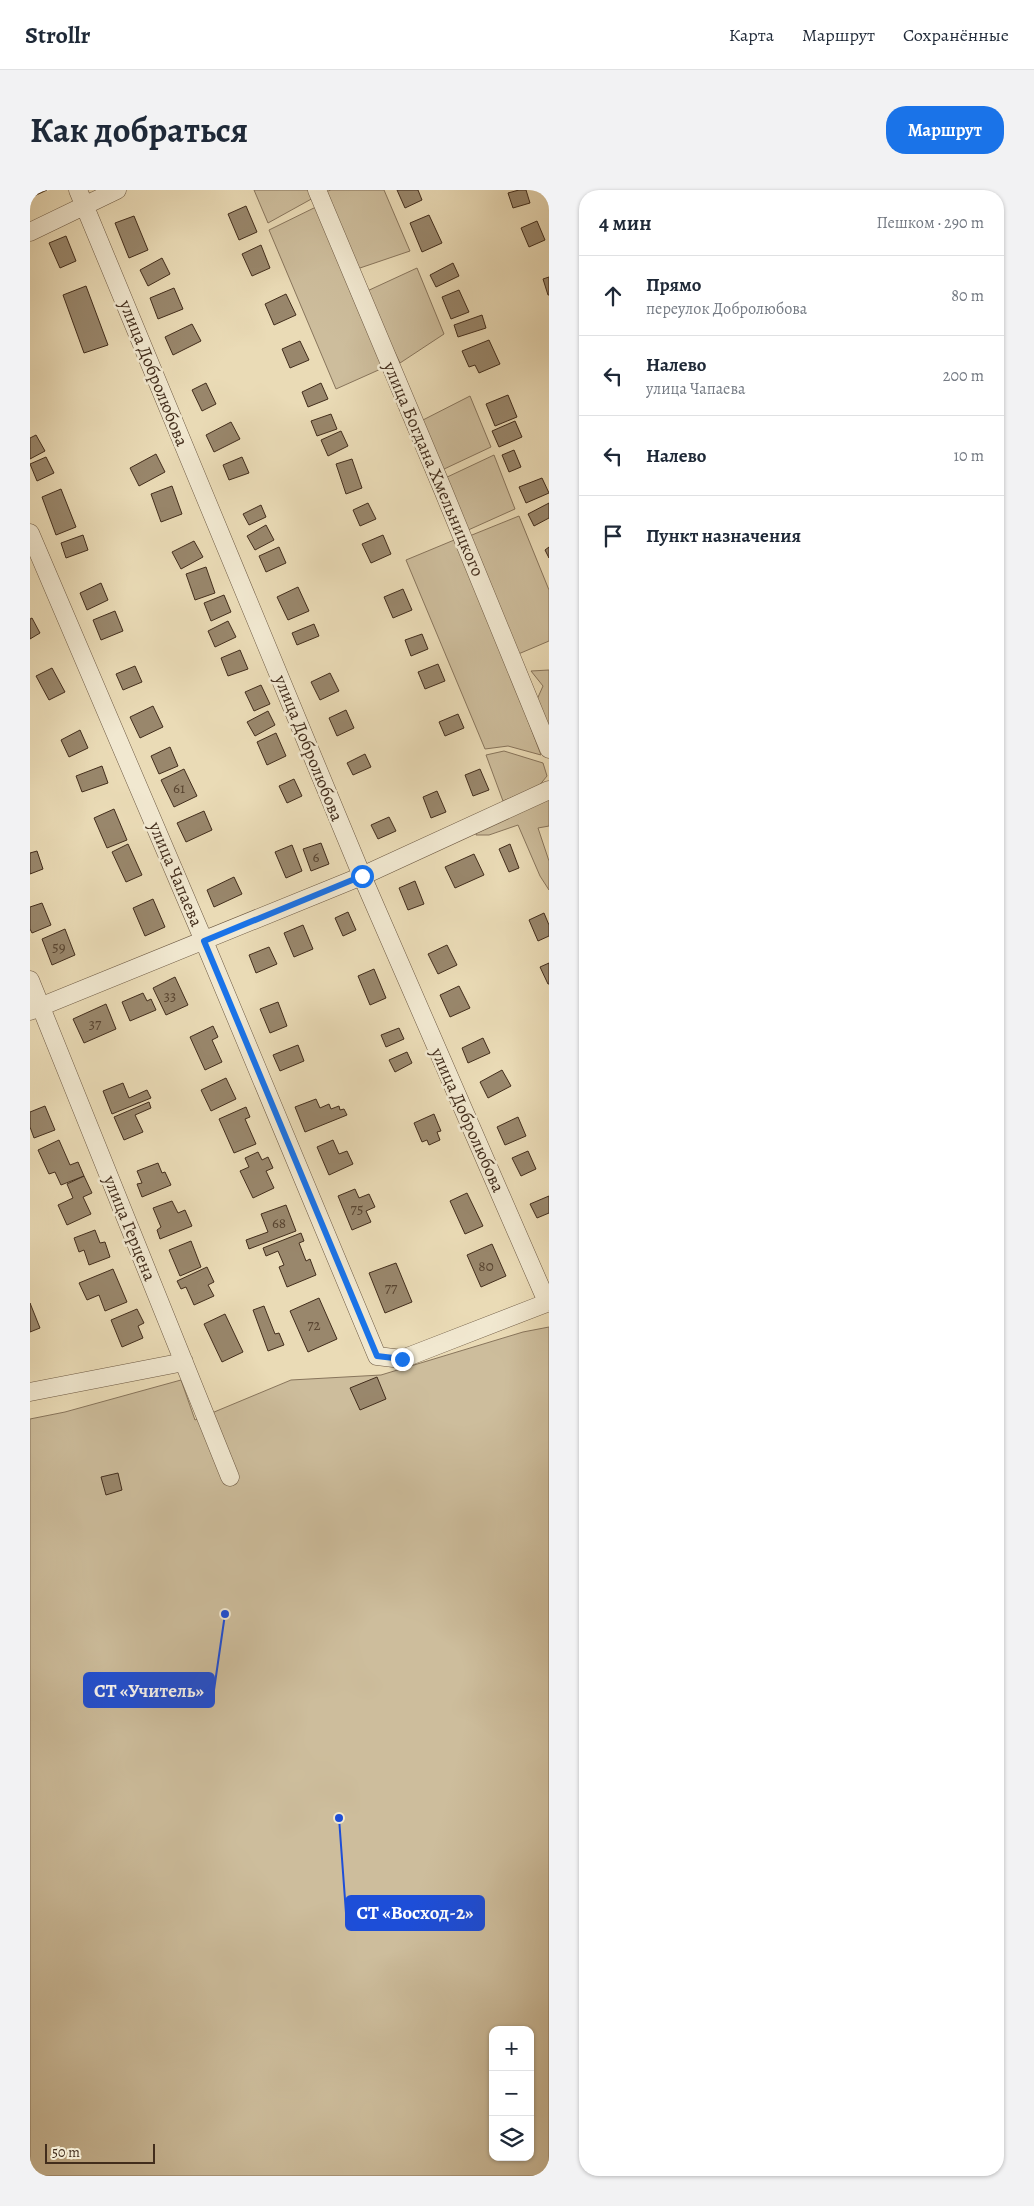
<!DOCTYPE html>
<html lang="ru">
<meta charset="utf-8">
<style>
body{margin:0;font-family:Alegreya,serif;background:#f2f2f3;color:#1f2937}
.controls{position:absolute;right:15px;bottom:15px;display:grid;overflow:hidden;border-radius:10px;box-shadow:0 1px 4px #0004}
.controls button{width:45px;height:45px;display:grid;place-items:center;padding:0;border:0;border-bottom:1px solid #e0e1e3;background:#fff;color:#1f2937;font:25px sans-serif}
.scale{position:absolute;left:15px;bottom:12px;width:110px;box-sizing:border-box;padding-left:5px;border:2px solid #422d1c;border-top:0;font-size:14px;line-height:18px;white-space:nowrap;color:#422d1c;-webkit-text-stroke:4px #f1e8d0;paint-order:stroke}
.stop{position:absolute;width:15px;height:15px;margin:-11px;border:4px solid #1a73e8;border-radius:50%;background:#fff}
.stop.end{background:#1a73e8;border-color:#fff;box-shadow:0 1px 5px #0008}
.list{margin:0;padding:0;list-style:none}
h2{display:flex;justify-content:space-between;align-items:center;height:65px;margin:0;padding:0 20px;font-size:21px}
h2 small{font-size:16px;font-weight:400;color:#747a83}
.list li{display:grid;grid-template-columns:32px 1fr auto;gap:15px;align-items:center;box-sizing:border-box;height:80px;padding:0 20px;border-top:1px solid #e0e1e3}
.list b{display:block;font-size:19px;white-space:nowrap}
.list p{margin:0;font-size:16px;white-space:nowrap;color:#747a83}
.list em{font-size:16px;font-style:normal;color:#747a83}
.icon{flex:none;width:28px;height:28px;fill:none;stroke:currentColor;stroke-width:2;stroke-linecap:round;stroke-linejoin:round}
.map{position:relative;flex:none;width:519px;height:1986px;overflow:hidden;border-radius:20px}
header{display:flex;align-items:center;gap:30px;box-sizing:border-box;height:70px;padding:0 25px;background:#fff;border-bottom:1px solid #e0e1e3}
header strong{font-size:24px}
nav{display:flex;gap:28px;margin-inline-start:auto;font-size:18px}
.intro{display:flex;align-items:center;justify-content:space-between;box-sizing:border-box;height:120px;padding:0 30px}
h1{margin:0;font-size:35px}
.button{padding:12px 22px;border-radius:20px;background:#1a73e8;color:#fff;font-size:18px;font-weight:700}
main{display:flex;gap:30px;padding:0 30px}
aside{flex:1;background:#fff;border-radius:20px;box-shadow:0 1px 4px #0004}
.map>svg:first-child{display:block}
.green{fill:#cdbd9c;stroke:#88755c;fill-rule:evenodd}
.building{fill:#99876c;stroke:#422d1c}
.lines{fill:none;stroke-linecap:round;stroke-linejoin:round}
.minor-casing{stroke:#6c5842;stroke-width:19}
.minor{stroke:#f1e8d0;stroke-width:18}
.route{stroke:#1a73e8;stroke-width:6}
.labels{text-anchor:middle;stroke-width:5;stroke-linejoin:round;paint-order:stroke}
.number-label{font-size:15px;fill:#584430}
.street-label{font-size:18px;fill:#422d1c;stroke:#f1e8d0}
.leader{fill:none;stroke:#1d4ed8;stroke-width:2}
.callout-dot{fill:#1d4ed8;stroke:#f1e8d0;stroke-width:2}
.callout{fill:#1d4ed8;stroke:#1d4ed8;stroke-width:2}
.callout-label{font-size:19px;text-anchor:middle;font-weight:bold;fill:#fff}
</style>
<header>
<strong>Strollr</strong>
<nav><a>Карта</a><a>Маршрут</a><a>Сохранённые</a></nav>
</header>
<div class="intro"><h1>Как добраться</h1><a class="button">Маршрут</a></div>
<main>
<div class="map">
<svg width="519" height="1986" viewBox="0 0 519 1986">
<rect width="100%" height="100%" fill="#eadbb6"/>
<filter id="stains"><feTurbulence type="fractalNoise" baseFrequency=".004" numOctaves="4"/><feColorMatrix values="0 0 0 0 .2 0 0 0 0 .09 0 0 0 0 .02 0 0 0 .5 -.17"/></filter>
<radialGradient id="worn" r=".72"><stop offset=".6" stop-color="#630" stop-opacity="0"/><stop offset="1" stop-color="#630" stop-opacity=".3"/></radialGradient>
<path class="green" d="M224,0H282L285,7L238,33Z
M301,0H354L380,61L327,79L295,2Z
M290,15L353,178L306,199L239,40Z
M387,78L414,144L370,173L335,102Z
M440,206L461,257L412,280L389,232Z
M464,265L485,319L436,341L413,289Z
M489,326L519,400V451L486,465L437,347Z
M429,348L511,565L478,556L455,559L376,370Z
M519,480V547L505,514L513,496L501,481Z
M474,561L513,573L517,586L508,597L473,611L456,565Z
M519,604V636L508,638L519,671V700L510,686L488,635L459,645H446L447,636Z
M519,1137V1986H0V1229L35,1222L151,1190L165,1230L261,1190L351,1185L493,1142ZM463,1840H500V1967H463Z"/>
<path class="building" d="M0,0H17L0,8Z
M367,0H388L392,10L375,18Z
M489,0H496L500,13L483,18L478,3Z
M216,16L227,42L209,50L198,24Z
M399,25L412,53L392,62L380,33Z
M104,26L118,60L99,68L85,33Z
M507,31L515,50L499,57L491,38Z
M36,46L46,71L30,78L19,53Z
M231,55L240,78L222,86L212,64Z
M132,68L140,84L118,96L110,80Z
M423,73L429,86L406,97L400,85Z
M519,87V105H518L513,89Z
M56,96L78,155L54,163L33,105Z
M144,98L153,119L128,129L120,108Z
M429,100L439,122L421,129L412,107Z
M256,104L266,125L244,135L235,114Z
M452,125L456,138L428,147L424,135Z
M162,134L171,151L143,165L135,147Z
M459,150L470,174L449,183L445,175L439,177L432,161Z
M270,151L279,170L260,178L252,159Z
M176,193L186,214L172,221L162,200Z
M291,193L298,209L278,217L272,202Z
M478,205L487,227L465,236L456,214Z
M301,224L307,239L287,246L281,231Z
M485,231L492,247L469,257L462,241Z
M201,232L210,249L184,262L176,245Z
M311,241L318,256L298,266L291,250Z
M6,245L15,261L0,269V248Z
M484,260L491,277L479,282L472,265Z
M126,264L135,282L109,296L100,278Z
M16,267L24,283L7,291L0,274Z
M212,267L219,283L199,290L193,275Z
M322,269L332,298L316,304L306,274Z
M512,288L519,303L496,313L489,297Z
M142,296L152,324L131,332L121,304Z
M31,299L46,337L26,345L12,307Z
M338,313L346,329L330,336L323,320Z
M519,313V328L504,336L498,324Z
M231,315L236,327L219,335L213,324Z
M236,335L244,350L225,360L217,346Z
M53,345L58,360L36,368L31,353Z
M353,345L361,364L341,373L332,354Z
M164,351L173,367L151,379L142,362Z
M249,357L256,373L236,382L229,366Z
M519,357V368L515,360Z
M176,377L185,403L165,410L156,384Z
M71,393L78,410L57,420L50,403Z
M268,397L279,421L258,430L247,407Z
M373,399L382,420L363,428L354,407Z
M194,405L201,422L181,431L174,413Z
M85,421L93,441L71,450L63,430Z
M2,428L10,443L0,449V429Z
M198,431L206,447L185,457L178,441Z
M284,434L289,446L267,455L262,443Z
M392,444L398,459L381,466L375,450Z
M210,460L218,479L198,486L191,468Z
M408,474L415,491L395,499L388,482Z
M105,476L112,492L93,500L86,484Z
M22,478L35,502L19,510L6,486Z
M300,483L309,501L290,510L281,492Z
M231,495L240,514L224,521L215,502Z
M123,516L133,537L110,548L100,527Z
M316,520L324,538L307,546L299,528Z
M238,521L245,535L225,546L217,532Z
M428,524L434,538L415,546L409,532Z
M50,540L58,558L39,567L31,550Z
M246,543L256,566L237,575L227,552Z
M140,557L148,576L129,584L121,566Z
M335,564L341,577L323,585L317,573Z
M72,576L78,593L52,602L46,586Z
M154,579L167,606L144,617L131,590Z
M450,579L459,600L443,606L435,585Z
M264,589L272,606L257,613L249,596Z
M407,601L416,622L401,628L393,607Z
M84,619L97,650L77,658L64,628Z
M174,621L182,640L156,652L147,633Z
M359,627L366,641L348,649L341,635Z
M291,653L299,674L281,681L273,659Z
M98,654L112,685L96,692L82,662Z
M480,654L489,678L479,682L469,659Z
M262,655L272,681L256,688L245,662Z
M7,661L13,679L0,684V663Z
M444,664L454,685L425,698L415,677Z
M204,687L212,704L184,717L177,700Z
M385,691L394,714L378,720L369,698Z
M123,709L135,737L115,746L103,718Z
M12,713L21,735L2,743L0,739V717Z
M318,722L326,740L313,746L305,728Z
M514,723L519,735V746L508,751L499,730Z
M273,735L283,759L264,767L254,743Z
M35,739L45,765L22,775L12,749Z
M417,755L427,775L408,784L398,764Z
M239,757L247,774L226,783L219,765Z
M519,773V794H518L510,777Z
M344,779L356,808L340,815L328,786Z
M145,787L158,815L136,825L123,798Z
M429,796L440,818L420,827L410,805Z
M113,803L117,811L121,809L126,820L100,831L92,812Z
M248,812L257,836L240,843L230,819Z
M76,814L86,839L54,853L43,829Z
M183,836L188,847L182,850L192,872L175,880L160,847Z
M369,838L374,849L356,857L351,845Z
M453,848L460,863L438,873L432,858Z
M268,855L274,871L250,881L243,865Z
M377,862L382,873L365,882L359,870Z
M472,880L481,896L458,908L450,892Z
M196,888L206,909L181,921L171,900Z
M93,893L99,908L117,900L121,908L82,924L73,901Z
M286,909L290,918L299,914L301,919L309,916L310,920L314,919L317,925L275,942L265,917Z
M119,912L121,918L105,925L113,942L94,950L84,927Z
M15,916L25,940L4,948L0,937V922Z
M216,917L220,927L215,929L226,954L204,963L189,929Z
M404,924L411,941L407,942L410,950L399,955L397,950L392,952L384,933Z
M488,927L496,946L475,955L467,937Z
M29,950L40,975L48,972L54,986L31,995L25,982L19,984L8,960Z
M303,950L309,964L317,961L323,974L299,985L287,957Z
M498,961L506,979L491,986L482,968Z
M228,962L232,970L238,967L243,978L236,981L244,998L223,1008L210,981L219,977L215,968Z
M128,973L132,983L135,982L141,995L112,1007L107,994L112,993L107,981Z
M54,986L62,1003L53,1007L61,1024L37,1035L28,1015L43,1008L37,994Z
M325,999L329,1008L339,1004L345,1017L336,1021L341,1032L322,1040L308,1006Z
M437,1003L453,1036L435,1044L420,1011Z
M519,1006V1023L507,1028L500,1014Z
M142,1011L148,1023L155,1020L162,1036L130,1049L127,1040L131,1037L123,1018Z
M256,1015L266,1041L219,1059L216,1050L238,1042L231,1024Z
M65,1040L70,1053L75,1052L80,1067L59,1075L54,1060L49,1062L44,1048Z
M271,1043L274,1051L269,1053L276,1071L280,1069L286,1085L257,1097L249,1077L254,1075L248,1061L236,1066L233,1058Z
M161,1051L171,1077L150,1086L139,1060Z
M462,1054L476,1086L451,1097L437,1065Z
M366,1073L382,1112L355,1123L339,1083Z
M177,1077L184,1092L178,1095L184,1106L164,1115L156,1097L151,1099L147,1091Z
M83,1079L97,1112L75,1121L69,1105L57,1110L49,1093Z
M289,1108L307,1149L278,1162L260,1121Z
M0,1113L10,1138L0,1142Z
M234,1116L245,1144L249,1143L254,1155L238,1161L223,1120Z
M107,1119L114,1133L108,1136L113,1148L92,1157L81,1130Z
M195,1124L213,1162L192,1172L174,1134Z
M347,1187L356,1209L330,1220L320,1198Z
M88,1283L92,1300L76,1305L71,1287Z"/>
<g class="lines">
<g class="minor-casing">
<path id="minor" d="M48,0L332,686L517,1112
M287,0L413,300L519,559
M0,42L87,0
M0,343L174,751L347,1166L372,1169L519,1112
M0,790L200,1287
M0,821L332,686L519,600
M0,1202L154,1172"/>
</g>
<use href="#minor" class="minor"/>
</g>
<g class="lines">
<path class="route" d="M332,686L174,751L347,1166L372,1169"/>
</g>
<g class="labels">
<g class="number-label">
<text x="149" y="603">61</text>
<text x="286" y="672">6</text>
<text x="29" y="762">59</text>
<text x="140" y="811">33</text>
<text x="65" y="839">37</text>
<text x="327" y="1024">75</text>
<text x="249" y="1038">68</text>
<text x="456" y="1081">80</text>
<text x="361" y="1103">77</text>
<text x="284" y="1140">72</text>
</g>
<g class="street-label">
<text transform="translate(124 183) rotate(68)" y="6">улица Добролюбова</text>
<text transform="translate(404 279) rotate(67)" y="6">улица Богдана Хмельницкого</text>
<text transform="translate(279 558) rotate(68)" y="6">улица Добролюбова</text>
<text transform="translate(146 684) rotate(67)" y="6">улица Чапаева</text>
<text transform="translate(438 930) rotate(66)" y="6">улица Добролюбова</text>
<text transform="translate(100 1038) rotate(68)" y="6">улица Герцена</text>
</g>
</g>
<path class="leader" d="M195 1424L184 1500M309 1628L316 1723"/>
<g class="callout-dot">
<circle cx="195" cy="1424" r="5"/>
<circle cx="309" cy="1628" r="5"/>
</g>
<g class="callout">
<rect x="54" y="1483" width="130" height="34" rx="5"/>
<rect x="316" y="1706" width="138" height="34" rx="5"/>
</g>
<g class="callout-label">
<text x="119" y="1507">СТ «Учитель»</text>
<text x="385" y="1729">СТ «Восход-2»</text>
</g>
<rect width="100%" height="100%" filter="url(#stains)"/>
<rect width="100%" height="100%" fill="url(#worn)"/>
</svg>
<div class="controls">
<button>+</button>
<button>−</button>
<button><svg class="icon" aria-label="layers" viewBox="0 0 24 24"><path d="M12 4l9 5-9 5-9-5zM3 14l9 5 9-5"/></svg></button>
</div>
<div class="scale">50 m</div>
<div class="stop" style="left:332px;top:686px"></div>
<div class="stop end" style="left:372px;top:1169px"></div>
</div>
<aside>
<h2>4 мин<small>Пешком · 290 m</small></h2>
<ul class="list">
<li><svg class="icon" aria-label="ahead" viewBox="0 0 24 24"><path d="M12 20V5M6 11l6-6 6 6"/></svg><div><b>Прямо</b><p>переулок Добролюбова</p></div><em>80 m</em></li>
<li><svg class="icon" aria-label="left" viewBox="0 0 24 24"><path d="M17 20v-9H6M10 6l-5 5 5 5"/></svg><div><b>Налево</b><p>улица Чапаева</p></div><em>200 m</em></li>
<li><svg class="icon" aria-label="left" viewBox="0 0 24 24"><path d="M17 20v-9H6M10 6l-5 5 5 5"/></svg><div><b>Налево</b></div><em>10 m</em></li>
<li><svg class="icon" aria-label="arrive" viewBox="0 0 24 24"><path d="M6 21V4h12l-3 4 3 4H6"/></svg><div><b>Пункт назначения</b></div></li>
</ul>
</aside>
</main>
